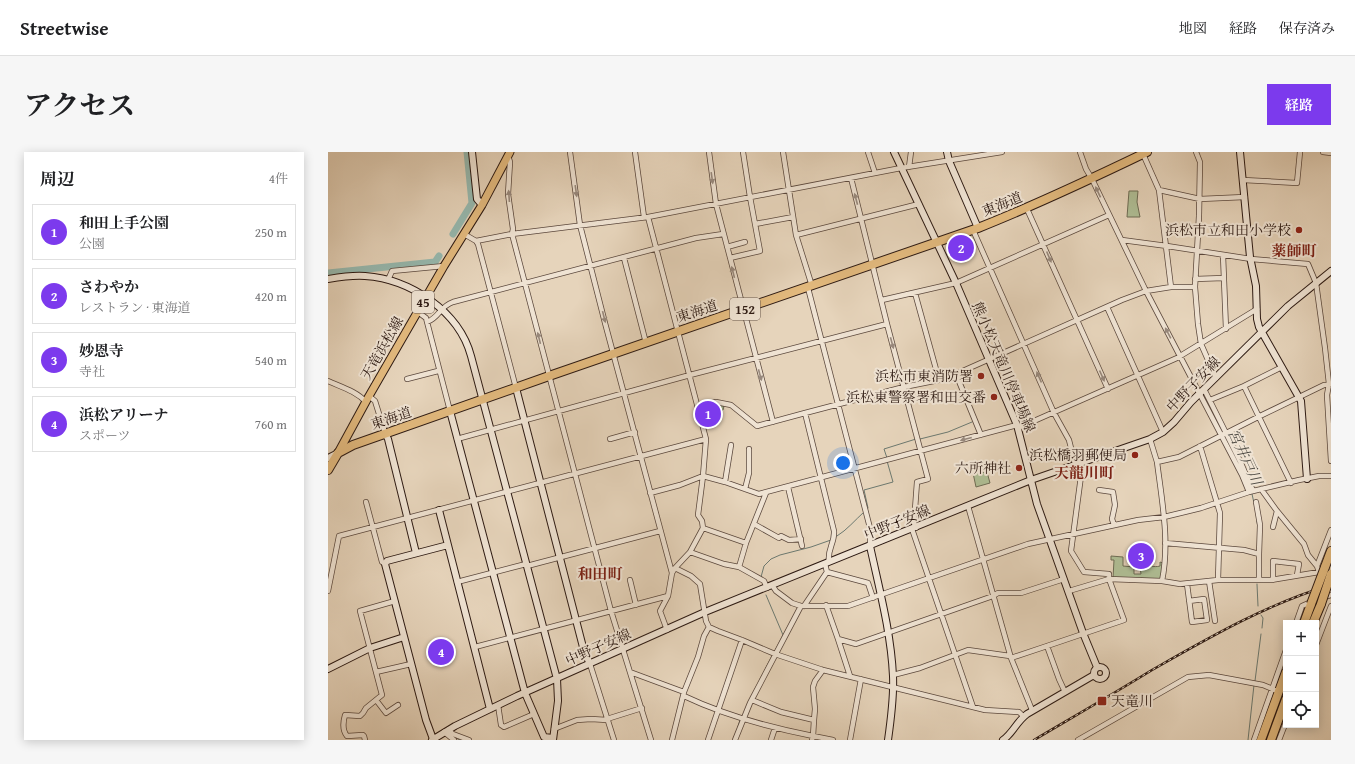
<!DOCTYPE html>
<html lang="ja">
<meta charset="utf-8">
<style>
body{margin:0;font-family:"Gentium Book Plus","Noto Serif JP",serif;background:#f6f6f6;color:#202124}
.controls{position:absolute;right:12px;bottom:12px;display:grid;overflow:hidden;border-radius:0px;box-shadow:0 2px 10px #0003}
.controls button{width:36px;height:36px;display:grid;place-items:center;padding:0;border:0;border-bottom:1px solid #e0e0e0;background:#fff;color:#202124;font:20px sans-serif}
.you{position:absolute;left:515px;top:311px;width:14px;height:14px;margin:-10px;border:3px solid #fff;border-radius:50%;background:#1a73e8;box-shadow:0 0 0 6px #1a73e833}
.badge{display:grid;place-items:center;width:26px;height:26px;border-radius:50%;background:#7c3aed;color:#fff;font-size:13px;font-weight:700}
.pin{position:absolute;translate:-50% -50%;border:2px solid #fff;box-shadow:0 1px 4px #0006}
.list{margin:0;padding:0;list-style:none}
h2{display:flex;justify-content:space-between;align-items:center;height:52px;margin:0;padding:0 16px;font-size:17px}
h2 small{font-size:13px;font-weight:400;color:#757577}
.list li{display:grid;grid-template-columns:26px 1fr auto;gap:12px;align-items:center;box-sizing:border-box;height:56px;margin:0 8px 8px;padding:0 8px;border:1px solid #e0e0e0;border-radius:0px}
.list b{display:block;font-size:15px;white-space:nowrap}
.list p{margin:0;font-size:13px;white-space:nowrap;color:#757577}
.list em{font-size:13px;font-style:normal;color:#757577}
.icon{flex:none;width:22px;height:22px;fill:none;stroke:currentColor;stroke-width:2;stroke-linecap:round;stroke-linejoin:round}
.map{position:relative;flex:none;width:1003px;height:588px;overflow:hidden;border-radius:0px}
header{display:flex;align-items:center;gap:24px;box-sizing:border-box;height:56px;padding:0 20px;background:#fff;border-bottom:1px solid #e0e0e0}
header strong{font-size:19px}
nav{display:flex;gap:22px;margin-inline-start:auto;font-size:14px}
.intro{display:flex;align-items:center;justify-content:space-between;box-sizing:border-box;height:96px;padding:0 24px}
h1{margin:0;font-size:28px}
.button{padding:10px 18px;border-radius:0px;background:#7c3aed;color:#fff;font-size:14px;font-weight:700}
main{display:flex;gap:24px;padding:0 24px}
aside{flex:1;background:#fff;border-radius:0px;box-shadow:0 2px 10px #0003}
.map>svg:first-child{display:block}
.green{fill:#afbe95;stroke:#6e6c54}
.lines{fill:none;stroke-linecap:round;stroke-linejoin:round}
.stream{stroke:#6c7970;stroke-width:1}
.river{stroke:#96b8ae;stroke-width:7}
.street-casing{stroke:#5b483d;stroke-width:6}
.secondary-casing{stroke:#2d1a13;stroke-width:8}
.primary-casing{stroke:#2d1a13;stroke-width:9}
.highway-casing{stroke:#2d1a13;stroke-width:10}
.street{stroke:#efe3d3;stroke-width:4.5}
.secondary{stroke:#efe3d3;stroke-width:6}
.primary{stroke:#e3ba7e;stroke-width:7}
.highway{stroke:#e3ba7e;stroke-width:8}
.rail-casing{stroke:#2d1a13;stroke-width:2.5}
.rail{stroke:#efe3d3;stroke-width:1;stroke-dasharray:3;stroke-linecap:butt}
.highway-bridge-casing{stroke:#2d1a13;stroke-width:10;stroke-linecap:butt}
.highway-bridge{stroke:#e3ba7e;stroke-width:8}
.oneway{fill:#98897d}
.poi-dot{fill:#8f2418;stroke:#efe3d3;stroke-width:1.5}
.labels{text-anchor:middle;stroke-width:4;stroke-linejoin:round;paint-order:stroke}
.shield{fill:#efe3d3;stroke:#67564d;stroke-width:1}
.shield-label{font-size:13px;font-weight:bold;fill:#2d1a13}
.street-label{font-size:14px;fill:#2d1a13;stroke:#efe3d3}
.poi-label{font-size:14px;fill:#2d1a13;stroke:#efe3d3;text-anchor:end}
.neighbourhood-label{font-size:15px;font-weight:bold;fill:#7a1f14;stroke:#efe3d3}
.water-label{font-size:15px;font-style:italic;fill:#4c4942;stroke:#efe3d3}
</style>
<header>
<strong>Streetwise</strong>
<nav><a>地図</a><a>経路</a><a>保存済み</a></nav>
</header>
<div class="intro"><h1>アクセス</h1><a class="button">経路</a></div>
<main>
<aside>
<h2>周辺<small>4件</small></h2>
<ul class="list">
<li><span class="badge">1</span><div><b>和田上手公園</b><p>公園</p></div><em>250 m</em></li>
<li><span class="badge">2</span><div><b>さわやか</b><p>レストラン · 東海道</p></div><em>420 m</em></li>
<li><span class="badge">3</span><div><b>妙恩寺</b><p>寺社</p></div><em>540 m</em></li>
<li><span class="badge">4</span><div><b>浜松アリーナ</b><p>スポーツ</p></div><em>760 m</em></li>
</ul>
</aside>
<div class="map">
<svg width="1003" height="588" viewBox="0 0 1003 588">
<rect width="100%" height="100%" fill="#e6d4bb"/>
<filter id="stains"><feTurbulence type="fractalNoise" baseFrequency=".005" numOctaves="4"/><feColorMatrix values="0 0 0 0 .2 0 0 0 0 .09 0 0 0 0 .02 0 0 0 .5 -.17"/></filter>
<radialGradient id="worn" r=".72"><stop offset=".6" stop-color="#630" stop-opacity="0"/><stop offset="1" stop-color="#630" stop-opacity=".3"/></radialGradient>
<path class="green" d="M801,39H810L809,50L812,65H799Z
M388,252L396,254L395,258L375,265L372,257Z
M659,320L662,331L648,335L645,321Z
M783,404L795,405V414L806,415V422H813L812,415C819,412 826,416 832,414V410L835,411L833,426L831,428L785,426L786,408H783Z"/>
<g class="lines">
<path class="stream" d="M877,244L895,281
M592,287L620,280L644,270
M559,306L556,297L588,287
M924,342L928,360
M539,358L540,356L536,338L565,330L559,309
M929,369L930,376
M509,384C519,378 527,368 536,360
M433,425L436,414L443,407L452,403L483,395L503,388
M929,432L930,454
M438,443L455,483L447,499
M933,463L935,466L934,476
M432,527L444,504
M927,529L933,482
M409,578L412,568
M126,585L132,588
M920,588L926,533"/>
<path class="river" d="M125,82L144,51L139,0
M0,121L107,110L111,104"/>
<g class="street-casing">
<path id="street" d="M242,0L252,73L277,171L344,421
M307,0L316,65
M381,0L388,52L445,270
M455,0L468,83L484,134
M540,0L547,21
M752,0L758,17L764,27L818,139L914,323L921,340
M868,0L872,10L871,64L867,135L870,172L873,192L888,226
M995,0L1003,1
M815,2L831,38L872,47L917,45
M180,3L182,10L180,42L185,77L184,82L283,459L323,588
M581,15L583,0
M523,26L559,172L600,327L589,330L586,371L588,376
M915,28L969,31L972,0
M831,38L843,135H867
M699,57L780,237
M427,72L465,65
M645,78L726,261L741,288L747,312
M136,82L148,89L184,82L320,65L573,16L674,0
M468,83L591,52
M794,88L839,94L923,107L980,112L988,131L997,196L1001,232L999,243L1003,309
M148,89L150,92L188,236
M399,95L417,90
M895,103L898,177
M296,106L318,191
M402,106L432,99L422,45L415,0
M867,127L896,126
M60,128L64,119L116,114
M480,136L542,376V394
M587,141L611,228
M554,148L628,131L781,63
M779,155L835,280
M90,160L98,166L122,259
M99,170C112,165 111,155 125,150L368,86L395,82
M954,215L916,234L963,331
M628,222L653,283
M79,227L110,219
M0,229C13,235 28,239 38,250
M876,237L912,309L925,339
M41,244L47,249L57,281
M882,248L916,234
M370,255L388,250L403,253L429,274L477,261
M690,276L849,206L929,157
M129,287L362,223L559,172
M282,287L307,280
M378,287L375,324L397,330L431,342L689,273
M822,287L829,310L851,305L932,264L996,233L1003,232
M872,294L892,361L890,428
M829,310C834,349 842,390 834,429
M397,330L403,293
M460,335L474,394
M417,337L421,321V297
M933,337L949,359L976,392L980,403L989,414
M771,338L785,340L787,353L784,367L786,373
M322,341L352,333L375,324L370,363L374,369L375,376L362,400L347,416L344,421L340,444L332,459L339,478
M38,350L54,410L57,412
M928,350L932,373L931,402
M640,354L683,506
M426,372L451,386L453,384L461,388L473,387
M945,375L949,359
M375,376L418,391L438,341
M584,377L645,555
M418,391L411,415L436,429L439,436
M837,391L916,398L931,402V428
M362,400L396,412L411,415
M501,410C499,397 507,391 506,379L477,261L576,235L611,228L628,222L794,148L818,139L843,135
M199,414L332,379
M347,416L363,424L372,432L378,469L381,475L390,479L414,488L447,502L495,518L657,558L691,560L695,564
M499,420L540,431L545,446
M302,428L308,453
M945,428V409L971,412L969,423
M881,429L887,469
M129,430L198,412
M859,432L864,470L879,468L876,447L861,449
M444,433L448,439L464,451L473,454H520L700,392L810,368L836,365L873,356L921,340L971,328L991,324H1003
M0,439L11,384L378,287L320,65
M741,439L781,427L834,429L852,432L890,428H943L991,420L989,414L1003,378
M994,446L1003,443
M498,453L510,487L528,492L665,444L670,441H693L736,427
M476,454L499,420L497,412
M968,471L974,454L983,450
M510,487L522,524
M988,493L1003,454
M147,495L340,444
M262,512L286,588
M48,520L83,512
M302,520L356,540
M565,523L592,516L640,498L682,504
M737,540L731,527L719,494L796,468L781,427V422L756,420L743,399L753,324L750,312
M356,544C398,564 439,575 485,584L486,568L453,560L424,548
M48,548L58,561L70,553
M170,553L173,573L176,575L206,562
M704,558L683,506L719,494
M279,567L314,556
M486,568L487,557L485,535L487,529L495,518
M226,577L249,568L263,567L279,568
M120,578L125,582L141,588
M116,580L126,588
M37,588L36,584L35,583L19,584C14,578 15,570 17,563L32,564L35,561L38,556L54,543L32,459L67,449
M344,588L356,540L370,505L376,484L381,475
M380,588L414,488
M407,588L422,551L473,454
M443,588L447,576
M484,588L485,584L505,588
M522,588L533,527
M750,588L860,525L881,523L935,533L947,538
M926,588L958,498
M951,588L958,570"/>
</g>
<g class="secondary-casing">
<path id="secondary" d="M144,0L149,47L154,53
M566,0L628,131L689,273L709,352L755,481L769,515
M619,0L621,9L650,76
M912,0L922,105L928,134L929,167L931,175L973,249L979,327
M0,127C12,125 25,123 37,124C82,127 131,159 143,204L229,527L230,549L225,588
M188,236L256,499L262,512
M122,259L197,541L216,585L225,586
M57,281L60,287L88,401
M0,306L10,301
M111,358L162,557
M542,394C551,436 563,480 565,524C566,545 563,567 560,588
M766 521a6 6 0 1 1 12 0a6 6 0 1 1-12 0Z
M0,517L42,496L76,485
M105,587L98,568L57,412L59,409L120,393
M104,588L127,574L189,544L377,460L703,328L822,287L835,280L846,270L863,250L960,154L1003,119
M675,588C685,581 689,569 699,562L766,523"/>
</g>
<g class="primary-casing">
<path id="primary" d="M10,301L41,244L116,114L154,53L182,0"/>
</g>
<g class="highway-casing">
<path id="highway" d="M0,318L10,301L25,293L221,224L650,76C708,53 763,27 819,0
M997,415L1003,399
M976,471L983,452
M985,471L993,452
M933,588L958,520
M943,588L958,547"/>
</g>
<use href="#street" class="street"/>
<use href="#secondary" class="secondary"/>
<use href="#primary" class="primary"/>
<use href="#highway" class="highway"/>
<g class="rail-casing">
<path id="rail" d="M706,588C745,565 785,542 824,518C882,485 939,452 1003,433"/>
</g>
<use href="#rail" class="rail"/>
<g class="highway-bridge-casing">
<path id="highway-bridge" d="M983,452L997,415
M993,452L1003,422"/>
</g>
<use href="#highway-bridge" class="highway-bridge"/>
</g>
<defs><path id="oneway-solid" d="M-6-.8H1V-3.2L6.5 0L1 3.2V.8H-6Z"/></defs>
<g class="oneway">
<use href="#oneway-solid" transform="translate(384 26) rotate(82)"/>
<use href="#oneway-solid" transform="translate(248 39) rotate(82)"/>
<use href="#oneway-solid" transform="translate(770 40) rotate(-115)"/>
<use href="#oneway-solid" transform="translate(181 44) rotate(-94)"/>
<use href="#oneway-solid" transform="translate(528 47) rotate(-105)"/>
<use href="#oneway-solid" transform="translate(721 105) rotate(67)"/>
<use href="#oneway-solid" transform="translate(405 120) rotate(-104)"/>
<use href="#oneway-solid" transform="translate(276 165) rotate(76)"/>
<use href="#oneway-solid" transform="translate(840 181) rotate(-118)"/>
<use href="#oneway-solid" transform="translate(211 186) rotate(-104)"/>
<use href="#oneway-solid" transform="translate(564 191) rotate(75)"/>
<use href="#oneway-solid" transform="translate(432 223) rotate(75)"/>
<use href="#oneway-solid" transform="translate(774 224) rotate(66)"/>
<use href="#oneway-solid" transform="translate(711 225) rotate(-114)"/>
<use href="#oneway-solid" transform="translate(638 287) rotate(165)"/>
</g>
<g class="poi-dot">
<circle cx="971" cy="78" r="4"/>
<circle cx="653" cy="224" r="4"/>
<circle cx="666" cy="245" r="4"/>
<circle cx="807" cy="303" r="4"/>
<circle cx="691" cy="316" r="4"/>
<rect x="769" y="544" width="10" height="10" rx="2"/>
</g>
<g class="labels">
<g class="shield">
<rect x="84" y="139" width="22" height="22" rx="3"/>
<rect x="402" y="146" width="30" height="22" rx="3"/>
</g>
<g class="shield-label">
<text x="95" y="155">45</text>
<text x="417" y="162">152</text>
</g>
<g class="street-label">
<text transform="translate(674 52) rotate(-22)" y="5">東海道</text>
<text transform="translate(369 159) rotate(-18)" y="5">東海道</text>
<text transform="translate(54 196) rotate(-60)" y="5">天竜浜松線</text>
<text transform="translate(676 215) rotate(67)" y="5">熊小松天竜川停車場線</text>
<text transform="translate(865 232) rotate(-46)" y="5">中野子安線</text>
<text transform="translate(63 266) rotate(-19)" y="5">東海道</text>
<text transform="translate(569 370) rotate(-22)" y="5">中野子安線</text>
<text transform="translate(270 495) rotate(-24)" y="5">中野子安線</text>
</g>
<g class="poi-label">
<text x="963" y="83">浜松市立和田小学校</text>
<text x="645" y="229">浜松市東消防署</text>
<text x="658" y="250">浜松東警察署和田交番</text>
<text x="799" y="308">浜松橋羽郵便局</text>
<text x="683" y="321">六所神社</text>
<text x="783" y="554" text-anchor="start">天竜川</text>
</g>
<g class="neighbourhood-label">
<text x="966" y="104">薬師町</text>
<text x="756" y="326">天龍川町</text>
<text x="272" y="427">和田町</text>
</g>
<g class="water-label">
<text transform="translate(917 305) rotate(65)" y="5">宮井戸川</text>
</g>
</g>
<rect width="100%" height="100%" filter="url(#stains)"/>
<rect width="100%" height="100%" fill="url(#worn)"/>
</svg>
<div class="controls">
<button>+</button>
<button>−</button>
<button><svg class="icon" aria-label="locate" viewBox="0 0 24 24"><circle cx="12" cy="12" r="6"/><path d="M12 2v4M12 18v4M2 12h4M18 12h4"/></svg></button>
</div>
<div class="you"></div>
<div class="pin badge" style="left:380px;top:262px">1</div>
<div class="pin badge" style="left:633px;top:96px">2</div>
<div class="pin badge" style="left:813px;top:404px">3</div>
<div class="pin badge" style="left:113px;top:500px">4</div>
</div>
</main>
